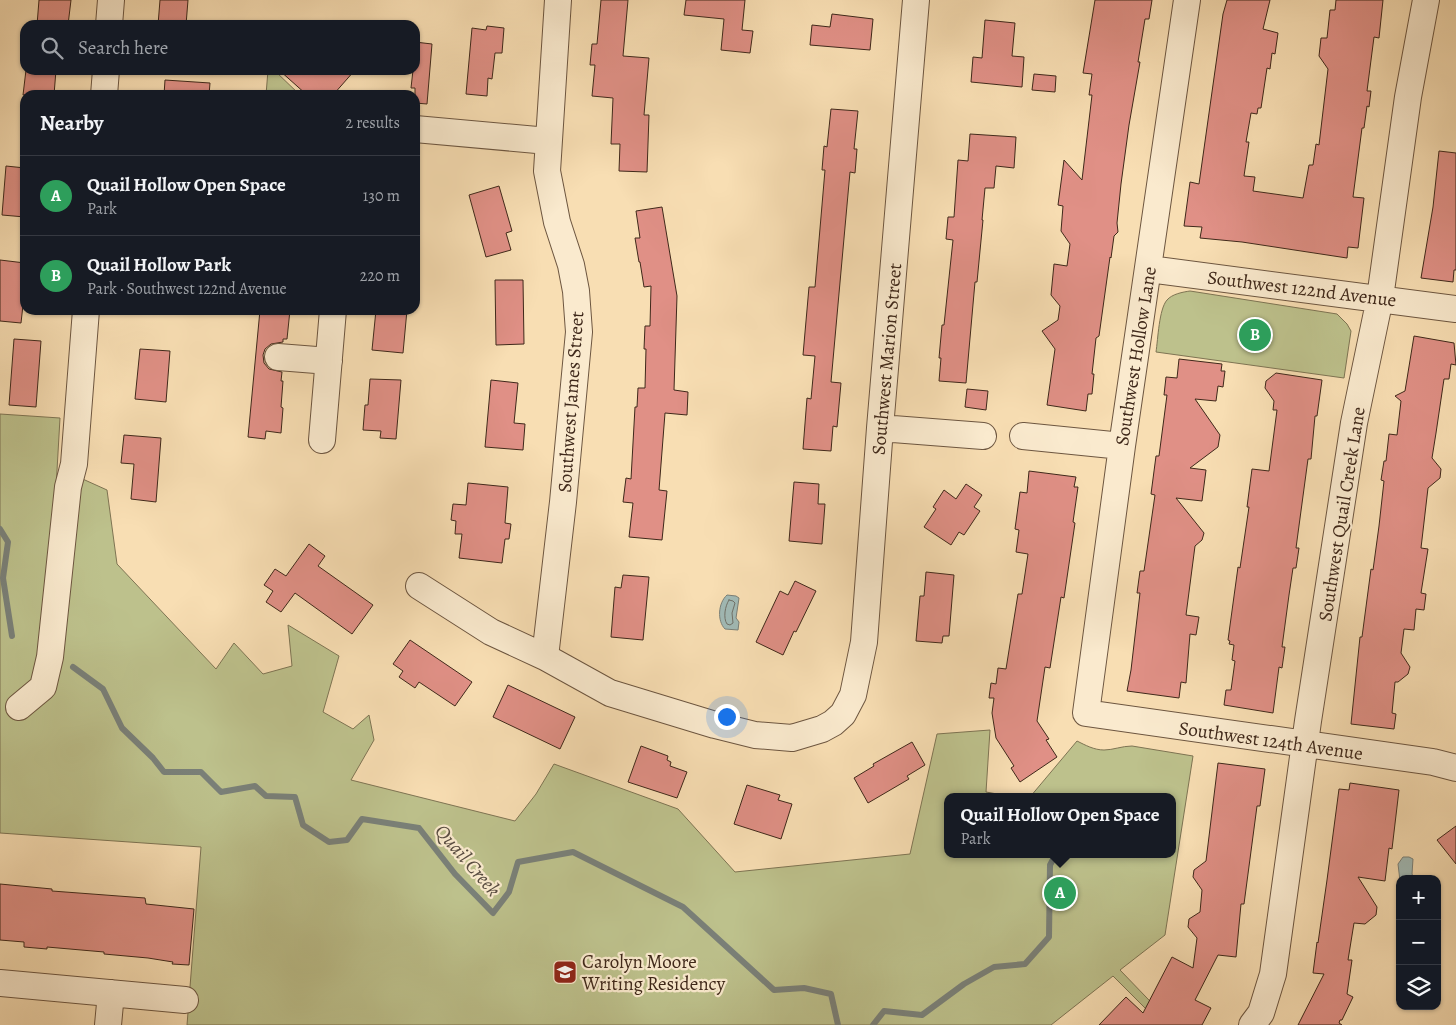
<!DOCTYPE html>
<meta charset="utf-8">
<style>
body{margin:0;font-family:Alegreya,serif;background:#242831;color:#f1f3f6}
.controls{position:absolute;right:15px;bottom:15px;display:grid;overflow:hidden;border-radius:10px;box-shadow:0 1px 4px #0004}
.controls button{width:45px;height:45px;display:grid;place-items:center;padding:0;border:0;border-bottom:1px solid #363941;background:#171b24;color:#f1f3f6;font:25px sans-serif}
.you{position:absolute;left:726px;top:716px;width:18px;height:18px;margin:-12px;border:4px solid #fff;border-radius:50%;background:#1a73e8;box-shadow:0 0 0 8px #1a73e833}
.badge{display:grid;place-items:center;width:32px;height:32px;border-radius:50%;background:#c59692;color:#fff;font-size:16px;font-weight:700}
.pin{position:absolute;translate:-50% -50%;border:2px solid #fff;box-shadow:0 1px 5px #0006}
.popup{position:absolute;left:944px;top:793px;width:232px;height:65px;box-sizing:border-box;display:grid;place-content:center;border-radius:10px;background:#171b24;filter:drop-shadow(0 1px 4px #0005);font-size:16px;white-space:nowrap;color:#9ea1a6}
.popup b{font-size:19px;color:#f1f3f6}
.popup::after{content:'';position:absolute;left:50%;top:100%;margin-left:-10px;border:10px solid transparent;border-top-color:#171b24}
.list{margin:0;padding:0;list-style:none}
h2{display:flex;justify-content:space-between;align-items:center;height:65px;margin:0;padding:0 20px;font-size:21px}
h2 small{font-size:16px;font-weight:400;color:#9ea1a6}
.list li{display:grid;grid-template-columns:32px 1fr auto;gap:15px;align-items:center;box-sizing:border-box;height:80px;padding:0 20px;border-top:1px solid #363941}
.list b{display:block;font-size:19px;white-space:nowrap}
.list p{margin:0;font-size:16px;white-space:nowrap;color:#9ea1a6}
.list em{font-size:16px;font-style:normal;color:#9ea1a6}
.icon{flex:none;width:28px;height:28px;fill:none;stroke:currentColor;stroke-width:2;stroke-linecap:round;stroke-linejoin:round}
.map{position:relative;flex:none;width:1456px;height:1025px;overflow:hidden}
.search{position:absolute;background:#171b24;box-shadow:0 1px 4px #0004;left:20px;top:20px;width:400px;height:55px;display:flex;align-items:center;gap:12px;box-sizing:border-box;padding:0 18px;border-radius:15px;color:#9ea1a6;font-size:19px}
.panel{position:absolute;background:#171b24;box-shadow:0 1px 4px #0004;left:20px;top:90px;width:400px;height:225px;border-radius:15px}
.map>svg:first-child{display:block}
.green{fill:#bdc18c;stroke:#7e7453}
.water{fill:#a1bab6;stroke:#7a8078}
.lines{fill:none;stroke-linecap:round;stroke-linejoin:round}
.shore{stroke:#707168;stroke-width:1}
.stream{stroke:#7a8078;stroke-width:6}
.building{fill:#e09086;stroke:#3f281a}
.minor-casing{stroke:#6d5640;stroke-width:28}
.minor{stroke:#faeace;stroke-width:26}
.labels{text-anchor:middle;stroke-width:4.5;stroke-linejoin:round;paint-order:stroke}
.street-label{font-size:19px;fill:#3f281a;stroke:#faeace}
.poi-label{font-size:19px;fill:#3f281a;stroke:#faeace;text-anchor:start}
.water-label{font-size:20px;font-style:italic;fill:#584c41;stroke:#faeace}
</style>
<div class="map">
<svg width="1456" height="1025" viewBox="0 0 1456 1025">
<rect width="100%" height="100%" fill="#f8deb3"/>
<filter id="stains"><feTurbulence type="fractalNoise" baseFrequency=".004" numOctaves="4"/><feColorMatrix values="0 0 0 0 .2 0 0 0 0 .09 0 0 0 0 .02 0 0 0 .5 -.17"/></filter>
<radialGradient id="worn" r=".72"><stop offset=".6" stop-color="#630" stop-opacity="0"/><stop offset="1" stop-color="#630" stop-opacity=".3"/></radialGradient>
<path class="green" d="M268,70H274L300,95H266Z
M1190,291L1337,314L1347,324L1351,331L1344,378L1156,352C1158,339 1159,309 1167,300C1172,294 1183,292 1190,291Z
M0,414L60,418L50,593L76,476L107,490L117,564L216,669L234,643L263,674L292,666L288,625L339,656L323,712L353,729L369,715L374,740L351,780L515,821L536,794L554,764L678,809L735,872L910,854L937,734L990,730L986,792L1014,797H948V854H1172V797H1030L1077,741C1085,745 1094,750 1104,750C1113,750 1122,746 1132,746L1193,756L1165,935L1120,970L1173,1025H1162L1113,976L1051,1025H187L201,847L0,833Z"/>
<path class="water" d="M727,595L736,596L739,598L736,618L739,622L738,630L725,629C717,621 718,603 727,595Z
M1403,857H1409L1413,859L1412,874L1414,879H1400V881L1398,864Z"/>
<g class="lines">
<path class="shore" d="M729,600L733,601L735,603L732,613L733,623L730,625L727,624C723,618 725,606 729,600Z"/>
<path class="stream" d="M0,529L8,542L3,578L12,636
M73,667L103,689L122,728L153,758L164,772H201L221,792L255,786L266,796L295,797L303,825L329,842L347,840L362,819L419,828L455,874L493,913L509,892L518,862L573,852L683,907L774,990L804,988L831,994L838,1025
M873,1025L884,1011L922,1015L964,984L994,967L1025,964L1049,937L1050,865L1056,854"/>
</g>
<path class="building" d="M39,0H71L68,25H37Z
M160,0H188L186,25H158Z
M601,0H628L623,56L649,58L644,115H649L647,172L619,171L620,144H611L613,98L592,96L595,65H590L592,44H597Z
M686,0H745L742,30L753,31L750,53L721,50L724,19L684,15Z
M1095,0H1152L1149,19H1145L1138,62H1140L1129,125L1121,184L1117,223L1118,232L1114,236L1111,258L1110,257L1099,336L1096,338L1092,374H1094L1092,394H1088L1086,411L1047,405L1055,349L1042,331L1058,320L1060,306L1051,295L1054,264L1067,266L1070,244L1061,231L1063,206L1058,205L1064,160L1082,180L1092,95H1089L1092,74L1083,73Z
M1227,0H1270L1263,29L1278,33L1275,54L1272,53L1270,69L1267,68L1261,108H1258L1257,114L1251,113L1246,142H1249L1244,176L1255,177L1253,191L1303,198L1309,165H1313L1316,144L1319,145L1328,69L1319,56L1321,38H1327L1330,10H1335L1336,0H1383L1379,38L1374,37L1367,91H1371L1369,107L1367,106L1364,128H1362L1353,197L1364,198L1358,248L1348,247L1347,258L1242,242L1200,238L1202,227L1184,226L1190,182L1199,184L1223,14Z
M832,14L873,19L870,50L810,45L812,25L830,27Z
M985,20L1015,23L1012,56L1024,57L1022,87L971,82L973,57L982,58Z
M487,26L504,28L502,53H495L492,79L488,78L487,96L466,94L472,28L486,30Z
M415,42L432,44L427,104L415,103V88H411L413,70H415Z
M26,70H56L54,95H23Z
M279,70H355L333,95H307Z
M1034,74L1056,76L1055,92L1032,90Z
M165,80L210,83L209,95H164Z
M831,109L858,111L854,149H857L855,173L850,172L831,382L841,383L837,427L833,426L831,451L803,449L807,398L811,399L815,356L803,355L809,287H815L825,170H822L824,146L827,147Z
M970,134L1016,137L1014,168L996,166L994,188H985L982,220H983L977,282H975L966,383L939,381L941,358H939L942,325H944L953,240L946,239L948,217H954L958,160L968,161Z
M1439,151L1456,153V270H1454L1453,282L1421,278L1433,207Z
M6,166L25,168V217L2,215Z
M499,186L512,231L506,233L511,250L486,257L469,195Z
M662,207L677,296L674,390L688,392L687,415L665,413L659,490L667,491L662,540L629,537L633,503L623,502L626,478L631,479L635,407H637L638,388H645L646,349H644L645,326H650L651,286L644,287L640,262H639L635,238H640L636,211Z
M0,260L25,263V287L21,323L0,321Z
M495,280H523L524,344L496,345Z
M260,310H290L287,339H283V342L271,344L265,349L263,355L264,363L269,369L282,372L281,381H283L281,407L283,408L281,433L266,431L265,439L248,437Z
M376,310H407L403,353L372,350Z
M1414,336L1454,343L1456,365L1451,364L1449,379H1444L1436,433L1432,458L1441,469L1440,478L1428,488L1421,548L1428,549L1421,593L1426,594L1424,610L1416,609L1414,630L1404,629L1401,653L1410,667L1408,674L1398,682H1395L1392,713L1396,714L1394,729L1351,724L1360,637H1362L1371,569L1373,570L1379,526L1384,481L1381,480L1384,461H1386L1389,434L1397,435L1401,401L1395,396L1405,391Z
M14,339L41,341L36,407L9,405Z
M140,349L170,351L166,402L135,399Z
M1179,359L1222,364L1221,371H1225L1223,387L1218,386L1216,401L1195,399L1220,435L1218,447L1190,468L1206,470L1202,501L1176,498L1204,533L1202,540L1195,546L1186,615L1199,617L1196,635L1190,634L1186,683L1181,682L1179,698L1127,691L1131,670L1140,593H1137L1140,571H1144L1155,495L1151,494L1156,456H1159L1167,395H1164L1166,377L1177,378Z
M1276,373L1322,380L1317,416H1315L1311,459H1308L1296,548H1299L1296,568H1293L1289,595L1282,647H1285L1282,668L1279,667L1273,713L1224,705L1226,690H1231L1235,661L1232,660L1234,645L1229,644L1230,641L1228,640L1238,567L1240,568L1249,507H1247L1252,469L1269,471L1277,410H1273L1274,401L1265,388L1266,381Z
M370,379L401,380L396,439L380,438L381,431L363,430L365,405H368Z
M491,380L518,383L514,423L525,424L523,450L485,447Z
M967,389L988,391L986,410L965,407Z
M124,435L161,438L156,502L131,499L134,464L121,463Z
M1029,471L1076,477L1074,487H1078L1073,522L1075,523L1064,598L1061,597L1050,668L1045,667L1037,721L1049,739L1046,740L1057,757L1020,782L1011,768L1014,766L996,738L992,713L994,698H989L991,683L996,684L998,668L1006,669L1018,594H1022L1028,554L1016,552L1019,530L1015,529L1020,492L1027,493Z
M794,482L819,484L818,504H825L822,544L789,541Z
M468,483L508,487L505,523L511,524L509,539H505L502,563L459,558L462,534H455L456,521L451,520L453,504L466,505Z
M966,484L982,495L974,507L980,511L964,535L959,532L951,545L924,527L936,509L933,507L944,490L956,499Z
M309,544L325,556L318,566L373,605L352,634L295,593L281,612L266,602L273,591L264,585L275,569L286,576Z
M926,572L954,575L949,636H943L942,643L916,641L920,596H924Z
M623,575L649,577L643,640L611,637L615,587L621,588Z
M795,581L816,591L796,632L794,631L783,655L756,642L780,591L788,595Z
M410,640L472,682L455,706L419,682L415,688L399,677L403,671L393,664Z
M508,685L575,717L560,749L493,717Z
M912,742L925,765L907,776L909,779L868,803L854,778L874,766L873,764Z
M641,746L668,756L667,760L671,762L670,766L687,772L677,798L628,782Z
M1218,763L1265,769L1260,806H1257L1244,904H1241L1236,957L1218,955L1195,1000L1211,1008L1202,1025H1099L1126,997L1143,1013L1172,957L1193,968L1197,938L1188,927L1189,919L1200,912L1202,890L1193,877L1194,870L1206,861Z
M1350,783L1399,790L1392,849L1389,848L1385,881L1358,877L1377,907L1376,915L1365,924L1354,923L1348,960H1352L1347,994L1353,997L1342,1020H1340L1339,1023L1342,1025H1298L1324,974L1313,973L1317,942L1318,943L1327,880L1339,789L1349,790Z
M747,785L780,795L778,800L792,804L781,839L734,824Z
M1456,826V864L1437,840Z
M0,884L52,889V891L145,898L146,904L194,909L189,965L172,964L173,962L148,958L104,954V952L47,947V949L24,947V942L0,940Z"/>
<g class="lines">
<g class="minor-casing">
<path id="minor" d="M1187,0L1122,446L1086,713L1433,762L1456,768
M109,25L111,0
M104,95L106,70
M415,129L548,141
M1149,269L1456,309
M278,357L329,361
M880,428L983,436
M1023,436L1122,446
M322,440L333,310
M419,586L491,632L545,657L610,693L715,725L755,735L792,738L822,729L833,723L843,714L853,695L864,642L880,428L916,0
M545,657L563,502L579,332L576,291L571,265L557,222L547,171L558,0
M19,707L43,687L50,657L68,487L74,464L86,310
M0,983L185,1000
M108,1025L111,993
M1252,1025L1261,1013L1273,974L1308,721L1354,423L1380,298L1408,97L1426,0"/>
</g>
<use href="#minor" class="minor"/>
</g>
<defs>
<g id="university-square" transform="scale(1.25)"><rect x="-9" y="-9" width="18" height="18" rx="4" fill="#8f2418" stroke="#faeace"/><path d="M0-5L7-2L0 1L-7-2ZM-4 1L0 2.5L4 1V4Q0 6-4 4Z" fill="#fff"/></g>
</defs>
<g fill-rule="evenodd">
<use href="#university-square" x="565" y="972"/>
</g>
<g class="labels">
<g class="street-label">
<text transform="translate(1302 288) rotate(7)" y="7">Southwest 122nd Avenue</text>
<text transform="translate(1135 356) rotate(-81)" y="7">Southwest Hollow Lane</text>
<text transform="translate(886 359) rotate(-85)" y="7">Southwest Marion Street</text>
<text transform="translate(570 402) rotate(-86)" y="7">Southwest James Street</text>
<text transform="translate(1341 514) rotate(-81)" y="7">Southwest Quail Creek Lane</text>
<text transform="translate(1271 740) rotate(8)" y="7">Southwest 124th Avenue</text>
</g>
<g class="poi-label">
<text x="582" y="968">Carolyn Moore<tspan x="582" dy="22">Writing Residency</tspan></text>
</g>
<g class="water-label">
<text transform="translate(468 860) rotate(49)" y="7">Quail Creek</text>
</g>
</g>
<rect width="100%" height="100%" filter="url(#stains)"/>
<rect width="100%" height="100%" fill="url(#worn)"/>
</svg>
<div class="controls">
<button>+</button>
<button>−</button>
<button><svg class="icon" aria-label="layers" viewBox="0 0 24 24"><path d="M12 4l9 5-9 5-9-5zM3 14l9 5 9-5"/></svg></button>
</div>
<div class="you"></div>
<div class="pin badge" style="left:1060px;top:893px;background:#2e9e5b">A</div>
<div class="popup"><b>Quail Hollow Open Space</b>Park</div>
<div class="pin badge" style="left:1255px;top:335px;background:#2e9e5b">B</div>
<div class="search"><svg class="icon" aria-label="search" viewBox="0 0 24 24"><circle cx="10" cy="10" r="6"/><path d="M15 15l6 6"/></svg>Search here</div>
<section class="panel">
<h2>Nearby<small>2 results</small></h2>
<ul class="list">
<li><span class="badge" style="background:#2e9e5b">A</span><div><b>Quail Hollow Open Space</b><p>Park</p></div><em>130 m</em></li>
<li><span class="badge" style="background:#2e9e5b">B</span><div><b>Quail Hollow Park</b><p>Park · Southwest 122nd Avenue</p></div><em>220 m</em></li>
</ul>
</section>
</div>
